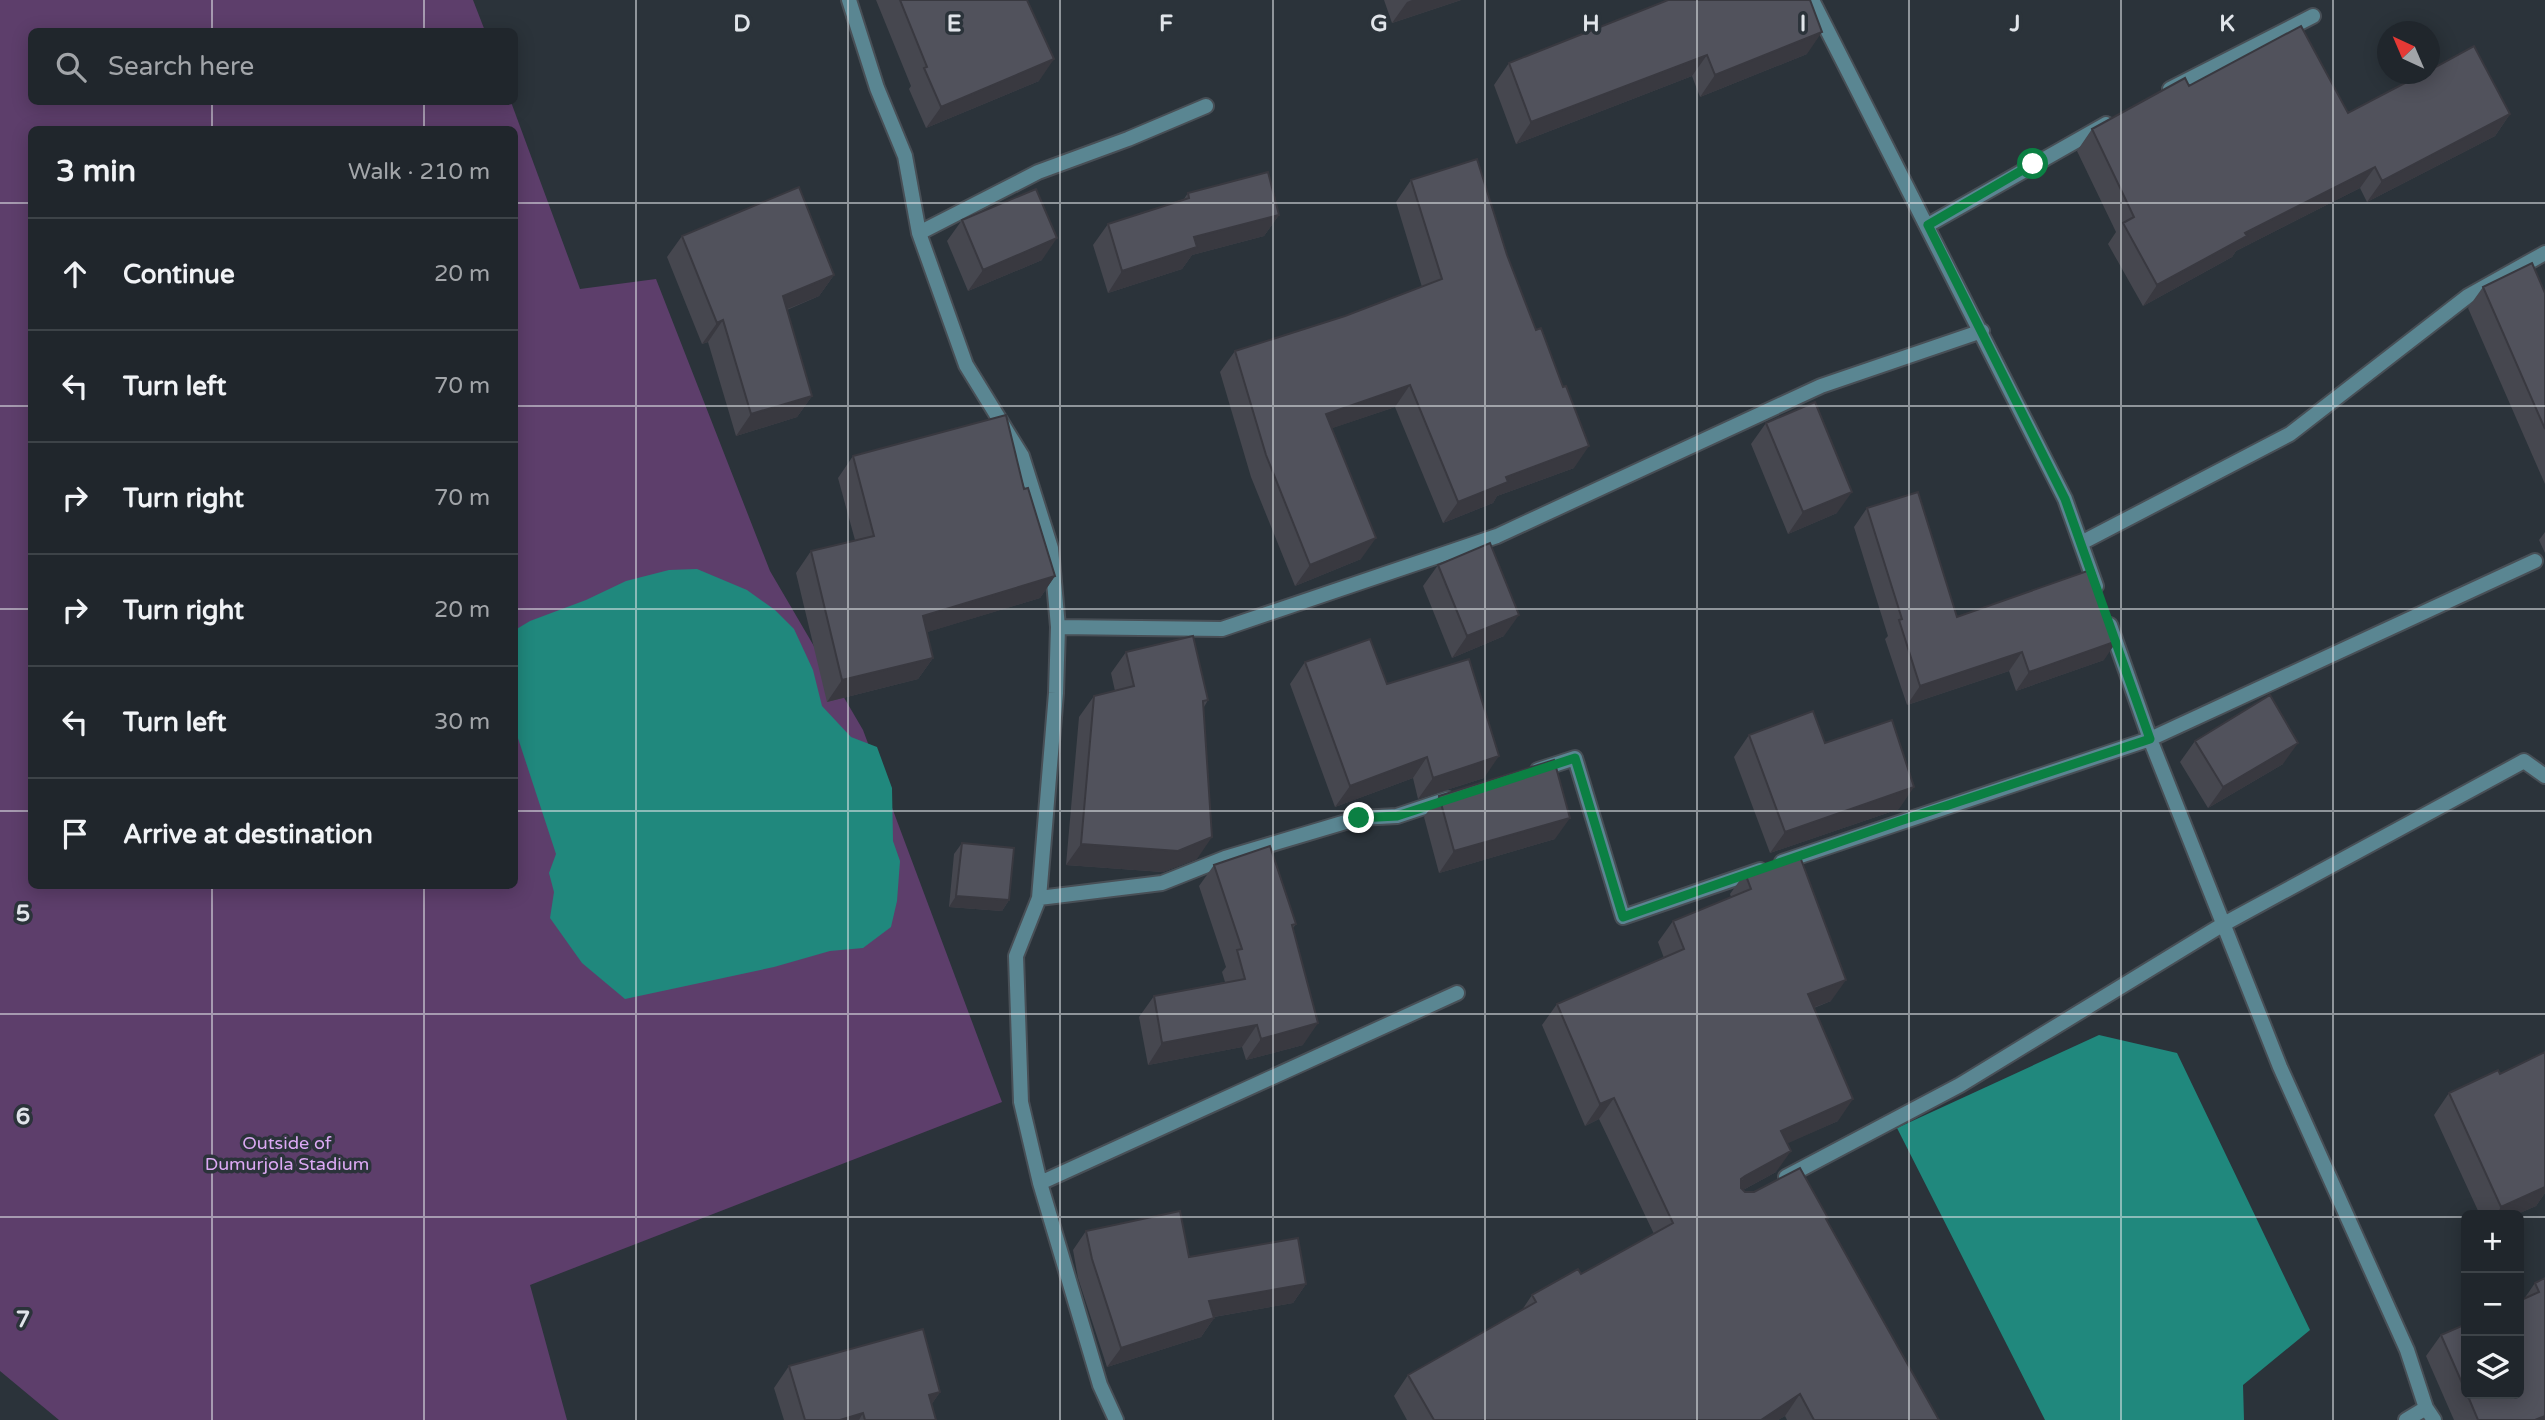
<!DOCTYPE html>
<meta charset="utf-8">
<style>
body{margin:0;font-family:"Varela Round",sans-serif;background:#282e34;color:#f1f3f6}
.controls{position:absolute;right:21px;bottom:21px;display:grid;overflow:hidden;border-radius:10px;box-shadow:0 4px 18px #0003}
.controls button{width:63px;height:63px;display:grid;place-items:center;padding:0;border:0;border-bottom:2px solid #3d4348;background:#20262c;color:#f1f3f6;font:35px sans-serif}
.compass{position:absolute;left:2377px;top:21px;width:63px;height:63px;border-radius:50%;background:#20262c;box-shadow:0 4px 18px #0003;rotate:316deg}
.stop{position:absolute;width:21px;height:21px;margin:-16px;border:5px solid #0b8043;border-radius:50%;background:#fff}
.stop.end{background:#0b8043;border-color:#fff;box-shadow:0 2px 7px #0008}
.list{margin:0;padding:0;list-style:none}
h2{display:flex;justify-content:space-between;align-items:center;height:91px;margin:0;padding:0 28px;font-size:30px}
h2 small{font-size:23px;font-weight:400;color:#a2a5a9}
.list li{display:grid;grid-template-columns:46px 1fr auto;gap:21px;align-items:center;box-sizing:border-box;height:112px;padding:0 28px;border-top:2px solid #3d4348}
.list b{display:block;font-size:26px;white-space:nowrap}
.list em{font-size:23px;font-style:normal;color:#a2a5a9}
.icon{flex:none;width:38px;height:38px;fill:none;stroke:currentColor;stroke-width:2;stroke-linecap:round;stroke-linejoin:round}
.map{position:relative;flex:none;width:2545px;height:1420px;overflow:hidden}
.search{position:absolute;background:#20262c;box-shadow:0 4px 18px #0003;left:28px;top:28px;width:490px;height:77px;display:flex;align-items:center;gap:18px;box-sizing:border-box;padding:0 24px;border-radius:10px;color:#a2a5a9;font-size:26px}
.panel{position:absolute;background:#20262c;box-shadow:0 4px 18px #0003;left:28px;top:126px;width:490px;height:763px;border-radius:10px}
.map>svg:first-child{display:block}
.green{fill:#5d3e6b;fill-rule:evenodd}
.water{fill:#20887d}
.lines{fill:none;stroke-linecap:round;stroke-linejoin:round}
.minor-casing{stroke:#484f56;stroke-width:18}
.minor{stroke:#5a8692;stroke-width:14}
.wall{fill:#46474f}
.shaded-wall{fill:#393940}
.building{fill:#51525c;stroke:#393940;stroke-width:2}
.route{stroke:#0b8043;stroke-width:9}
.grid{fill:none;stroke:#e1e5ea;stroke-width:2;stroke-opacity:0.55}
.labels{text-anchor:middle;stroke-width:7;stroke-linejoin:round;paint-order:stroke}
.park-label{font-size:18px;fill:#dca9f4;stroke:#2b333a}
.grid-label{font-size:23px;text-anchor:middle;font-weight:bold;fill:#e1e5ea;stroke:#2b333a;stroke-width:7;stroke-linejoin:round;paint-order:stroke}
</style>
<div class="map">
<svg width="2545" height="1420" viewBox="0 0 2545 1420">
<rect width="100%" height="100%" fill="#2b333a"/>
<path class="green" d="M0,0H473L485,31L32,32V102H511L580,289L656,279L770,571L863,730L1002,1102L530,1285L567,1420H59L0,1371ZM32,130H514V886H32Z"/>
<path class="water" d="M697,569L747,590L775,610L794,629L813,670L822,706L851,737L877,747L892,788L893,841L900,861L897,901L891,927L863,948L830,951L774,967L625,999L582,963L550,918L554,892L549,873L556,854L515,729V630L530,621L586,600L626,581L669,570Z
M2099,1035L2177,1053L2310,1330L2243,1385L2244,1420H2045L1897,1128Z"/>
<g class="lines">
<g class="minor-casing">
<path id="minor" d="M849,0L877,88L905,156L919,233L966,365L1022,456L1051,548L1058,627L1056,693L1039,898
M1812,0L2065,499L2096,586
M2170,89L2313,16
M1928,225L2106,124
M919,233L1038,172L1128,139L1206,106
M2081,543L2290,434L2468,296L2545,253
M2110,625L2150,739L2280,1067L2407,1350L2426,1408L2434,1420
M1058,627L1222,629L1497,536L1821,386L1982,331
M1538,770L1575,758L1623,917L1760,870
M1782,862L2150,739L2535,561
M1786,1177L1960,1085L2222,925L2524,761L2545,776
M1040,1183L1457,993
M1116,1420L1100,1385L1040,1183L1021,1102L1016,956L1039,898L1162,883L1225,858L1359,818L1397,816L1448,799
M2406,1420L2426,1408"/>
</g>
<use href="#minor" class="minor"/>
</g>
<path class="wall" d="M876,0H1027L1039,81L926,128L909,89L911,86Z
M1384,0H1461L1392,23Z
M1668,0L1807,54L1700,97L1692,76L1516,144L1494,85L1509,63Z
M2189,86L2348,113L2510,114L2495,136L2367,202L2360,188L2236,251L2232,257L2143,306L2108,244L2116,232L2077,151L2092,129Z
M1411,180L1574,468L1497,496L1493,503L1443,523L1395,407L1332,428L1361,559L1295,586L1251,477L1220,372L1235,351L1345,316L1422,287L1396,202Z
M1188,193L1279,215L1264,236L1192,255L1182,269L1108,293L1093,245L1108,224L1184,199Z
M962,220L1042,260L968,291L947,241Z
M682,236L834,275L819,296L787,310L812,396L797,417L736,436L708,342L702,344L667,257Z
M2483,287L2545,293V484L2468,308Z
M1766,423L1837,513L1788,534L1751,444Z
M853,456L1024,489L1055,576L1040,598L927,632L933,658L918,679L827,702L796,573L811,551L855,540L838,478Z
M1867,508L1957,617L2104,660L2016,691L2009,671L1907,705L1885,639L1888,636L1854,527Z
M2545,532V553L2539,540Z
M1438,565L1504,636L1452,658L1423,586Z
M1126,652L1208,700L1204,707L1197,859L1163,872L1066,865L1079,717L1094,696L1115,691L1111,673Z
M1305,662L1387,684L1484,778L1418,799L1413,778L1335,807L1290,684Z
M1749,735L1825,743L1899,809L1770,853L1734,757Z
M2195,741L2283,764L2208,808L2180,762Z
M1439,796L1555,839L1439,873L1424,817Z
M962,843L1009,900L1002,911L949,907L954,854Z
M1214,865L1296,924L1293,928L1303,1045L1246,1060L1242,1047L1148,1065L1139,1017L1154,996L1225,982L1222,972L1226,967L1199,886Z
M1745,873L1831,1001L1814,1008L1838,1121L1787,1143L1776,1172L1743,1190L1745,1192L1826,1220L1939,1420H1787L1785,1416L1778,1420H1407L1394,1396L1408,1375L1522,1310L1532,1295L1581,1274L1654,1234L1599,1119L1585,1126L1542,1025L1557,1004L1664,958L1658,942L1673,921L1731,897L1730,894Z
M2545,1052V1193L2536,1206L2515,1215H2480L2434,1115L2449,1093L2500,1074Z
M1086,1231L1189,1257L1306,1284L1293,1303L1214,1317V1318L1201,1337L1107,1367L1078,1278L1073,1250Z
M2545,1278V1420H2454L2426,1356L2441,1335L2466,1324V1394H2519L2524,1299L2535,1283Z
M789,1366L940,1392L931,1405L936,1420H784L774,1388Z"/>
<path class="shaded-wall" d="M1412,0H1461L1392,23L1407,2Z
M1822,32L1807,54L1700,97L1715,75Z
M1707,55L1692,76L1516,144L1531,122Z
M1054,59L1039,81L926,128L941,107Z
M2510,114L2495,136L2367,202L2382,181Z
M2375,167L2360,188L2236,251L2232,257L2143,306L2157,285L2245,233Z
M1279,215L1264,236L1192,255L1182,269L1108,293L1122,271L1194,237Z
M1057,238L1042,260L968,291L983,270Z
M834,275L819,296L768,317L783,296Z
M723,320L708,342L702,344L717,323Z
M1410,385L1395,407L1312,435L1326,414Z
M812,396L797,417L736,436L751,414Z
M1589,446L1574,468L1497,496L1493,503L1443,523L1458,502L1506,477Z
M1852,492L1837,513L1788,534L1803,512Z
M1376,538L1361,559L1295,586L1310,565Z
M1055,576L1040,598L908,638L923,616Z
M1519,615L1504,636L1452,658L1467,636Z
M2117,641L2104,660L2016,691L2029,672Z
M2022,652L2009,671L1907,705L1920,686Z
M933,658L918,679L827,702L842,680Z
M2298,743L2283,764L2208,808L2223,787Z
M1499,756L1484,778L1418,799L1433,778Z
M1427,757L1413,778L1335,807L1350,786Z
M1914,787L1899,809L1770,853L1785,832Z
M1570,818L1555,839L1439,873L1454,851Z
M1212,837L1197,859L1163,872L1066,865L1081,844Z
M956,896L1009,900L1002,911L949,907Z
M1846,980L1831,1001L1793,1015L1808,994Z
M1318,1023L1303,1045L1246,1060L1261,1039Z
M1257,1025L1242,1047L1148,1065L1162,1043Z
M1614,1098L1599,1119L1585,1126L1600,1104Z
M1853,1099L1838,1121L1766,1153L1781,1131Z
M1791,1151L1776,1172L1730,1197L1745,1176Z
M2545,1182V1193L2536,1206L2515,1215H2496L2501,1207Z
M1306,1284L1293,1303L1196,1320L1209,1301Z
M1214,1318L1201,1337L1107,1367L1121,1348Z
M940,1392L925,1414L929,1395Z
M1800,1394L1785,1416L1778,1420H1761Z
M863,1413L859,1420H840Z
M2545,1416V1420H2535Z"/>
<path class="building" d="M900,0H1027L1054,59L941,107L924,68L927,67Z
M1668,0H1810L1822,32L1715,75L1707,55L1531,122L1509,63Z
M2301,26L2348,113L2422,74H2430V70L2474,46L2510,114L2382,181L2375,167L2245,233L2247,236L2157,285L2123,223L2134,217L2092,129L2185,78L2189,86Z
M1477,159L1507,255L1536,330L1541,328L1563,387L1566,386L1589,446L1506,477L1508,482L1458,502L1410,385L1326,414L1376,538L1310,565L1266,455L1235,351L1345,316L1442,279L1411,180Z
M1268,172L1279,215L1194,237L1197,247L1122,271L1108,224L1189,198L1188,193Z
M799,187L834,275L783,296L812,396L751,414L723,320L717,323L682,236Z
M1036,189L1057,238L983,270L962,220Z
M2532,263L2545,293V429L2483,287Z
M1815,402L1852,492L1803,512L1766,423Z
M1006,415L1024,489L1028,488L1055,576L923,616L933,658L842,680L811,551L874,536L853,456Z
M1918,492L1957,617L2093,569L2117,641L2029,672L2022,652L1920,686L1899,620L1902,619L1867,508Z
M1490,543L1519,615L1467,636L1438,565Z
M1193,636L1208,700L1203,701L1212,837L1178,851L1081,844L1094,696L1134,686L1126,652Z
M1370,639L1387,684L1469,659L1499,756L1433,778L1427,757L1350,786L1305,662Z
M2270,695L2298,743L2223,787L2195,741Z
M1813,711L1825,743L1892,720L1914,787L1785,832L1749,735Z
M1554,760L1570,818L1454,851L1439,796Z
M962,843L1014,848L1009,900L956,896Z
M1270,846L1296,924L1292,925L1318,1023L1261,1039L1257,1025L1162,1043L1154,996L1245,979L1237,950L1242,949L1214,865Z
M1799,854L1846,980L1808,994L1853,1099L1781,1131L1791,1151L1745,1176L1741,1179V1188L1745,1192H1754L1800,1168L1828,1218L1826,1219L1939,1420H1814L1800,1394L1761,1420H1434L1408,1375L1536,1302L1532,1295L1578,1269L1581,1274L1673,1223L1614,1098L1600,1104L1557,1004L1684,949L1673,921L1751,889L1745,873Z
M2545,1052V1187L2501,1207L2449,1093L2498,1070L2500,1074Z
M1180,1211L1189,1257L1298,1238L1306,1284L1209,1301L1214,1318L1121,1348L1092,1259L1086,1231Z
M2545,1278V1416L2535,1420H2478L2467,1394H2519V1301L2539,1292L2535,1283Z
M2466,1324V1392L2441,1335Z
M923,1329L940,1392L929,1395L936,1420H865L863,1413L840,1420H805L789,1366Z"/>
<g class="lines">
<path class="route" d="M1359,818L1397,816L1575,758L1623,917L1900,821L2150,739L2065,499L1928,225L2033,164"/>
</g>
<path class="grid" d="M212,0V32M424,0V32M636,0V1420M848,0V1420M1060,0V1420M1273,0V1420M1485,0V1420M1697,0V1420M1909,0V1420M2121,0V1420M2333,0V1420M212,102V130M424,102V130M0,203H32M514,203H2545M0,406H32M514,406H2545M0,609H32M514,609H2545M0,811H32M514,811H2545M212,886V1420M424,886V1420M0,1014H2545M0,1217H2466M2519,1217H2545"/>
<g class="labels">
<g class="park-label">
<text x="287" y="1149">Outside of<tspan x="287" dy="21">Dumurjola Stadium</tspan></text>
</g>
</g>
<g class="grid-label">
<text x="742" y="31">D</text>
<text x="954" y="31">E</text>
<text x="1166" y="31">F</text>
<text x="1379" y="31">G</text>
<text x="1591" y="31">H</text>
<text x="1803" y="31">I</text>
<text x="2015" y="31">J</text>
<text x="2227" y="31">K</text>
<text x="23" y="921">5</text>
<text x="23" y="1124">6</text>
<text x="23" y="1327">7</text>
</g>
</svg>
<div class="controls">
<button>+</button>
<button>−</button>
<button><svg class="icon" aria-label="layers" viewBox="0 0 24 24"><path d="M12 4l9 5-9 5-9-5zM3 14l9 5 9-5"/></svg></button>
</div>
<svg class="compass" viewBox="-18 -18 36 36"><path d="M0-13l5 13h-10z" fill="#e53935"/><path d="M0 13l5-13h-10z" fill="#a2a5a9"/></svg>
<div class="stop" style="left:2033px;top:164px"></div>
<div class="stop end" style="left:1359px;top:818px"></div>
<div class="search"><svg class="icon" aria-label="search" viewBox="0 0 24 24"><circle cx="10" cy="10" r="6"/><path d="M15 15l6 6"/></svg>Search here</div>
<section class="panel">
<h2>3 min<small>Walk · 210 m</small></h2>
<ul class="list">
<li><svg class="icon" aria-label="ahead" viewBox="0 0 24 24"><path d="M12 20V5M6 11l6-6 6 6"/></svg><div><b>Continue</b></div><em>20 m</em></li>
<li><svg class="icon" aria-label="left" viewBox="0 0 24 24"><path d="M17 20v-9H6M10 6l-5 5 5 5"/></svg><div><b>Turn left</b></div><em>70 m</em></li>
<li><svg class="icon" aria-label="right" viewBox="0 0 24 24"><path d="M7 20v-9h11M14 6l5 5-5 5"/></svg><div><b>Turn right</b></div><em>70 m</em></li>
<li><svg class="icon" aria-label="right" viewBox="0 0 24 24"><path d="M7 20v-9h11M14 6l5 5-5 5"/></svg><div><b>Turn right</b></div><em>20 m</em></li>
<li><svg class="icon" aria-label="left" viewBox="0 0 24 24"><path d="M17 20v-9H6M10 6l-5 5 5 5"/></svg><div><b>Turn left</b></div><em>30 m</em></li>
<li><svg class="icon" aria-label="arrive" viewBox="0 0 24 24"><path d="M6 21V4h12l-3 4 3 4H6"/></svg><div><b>Arrive at destination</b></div></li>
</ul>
</section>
</div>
